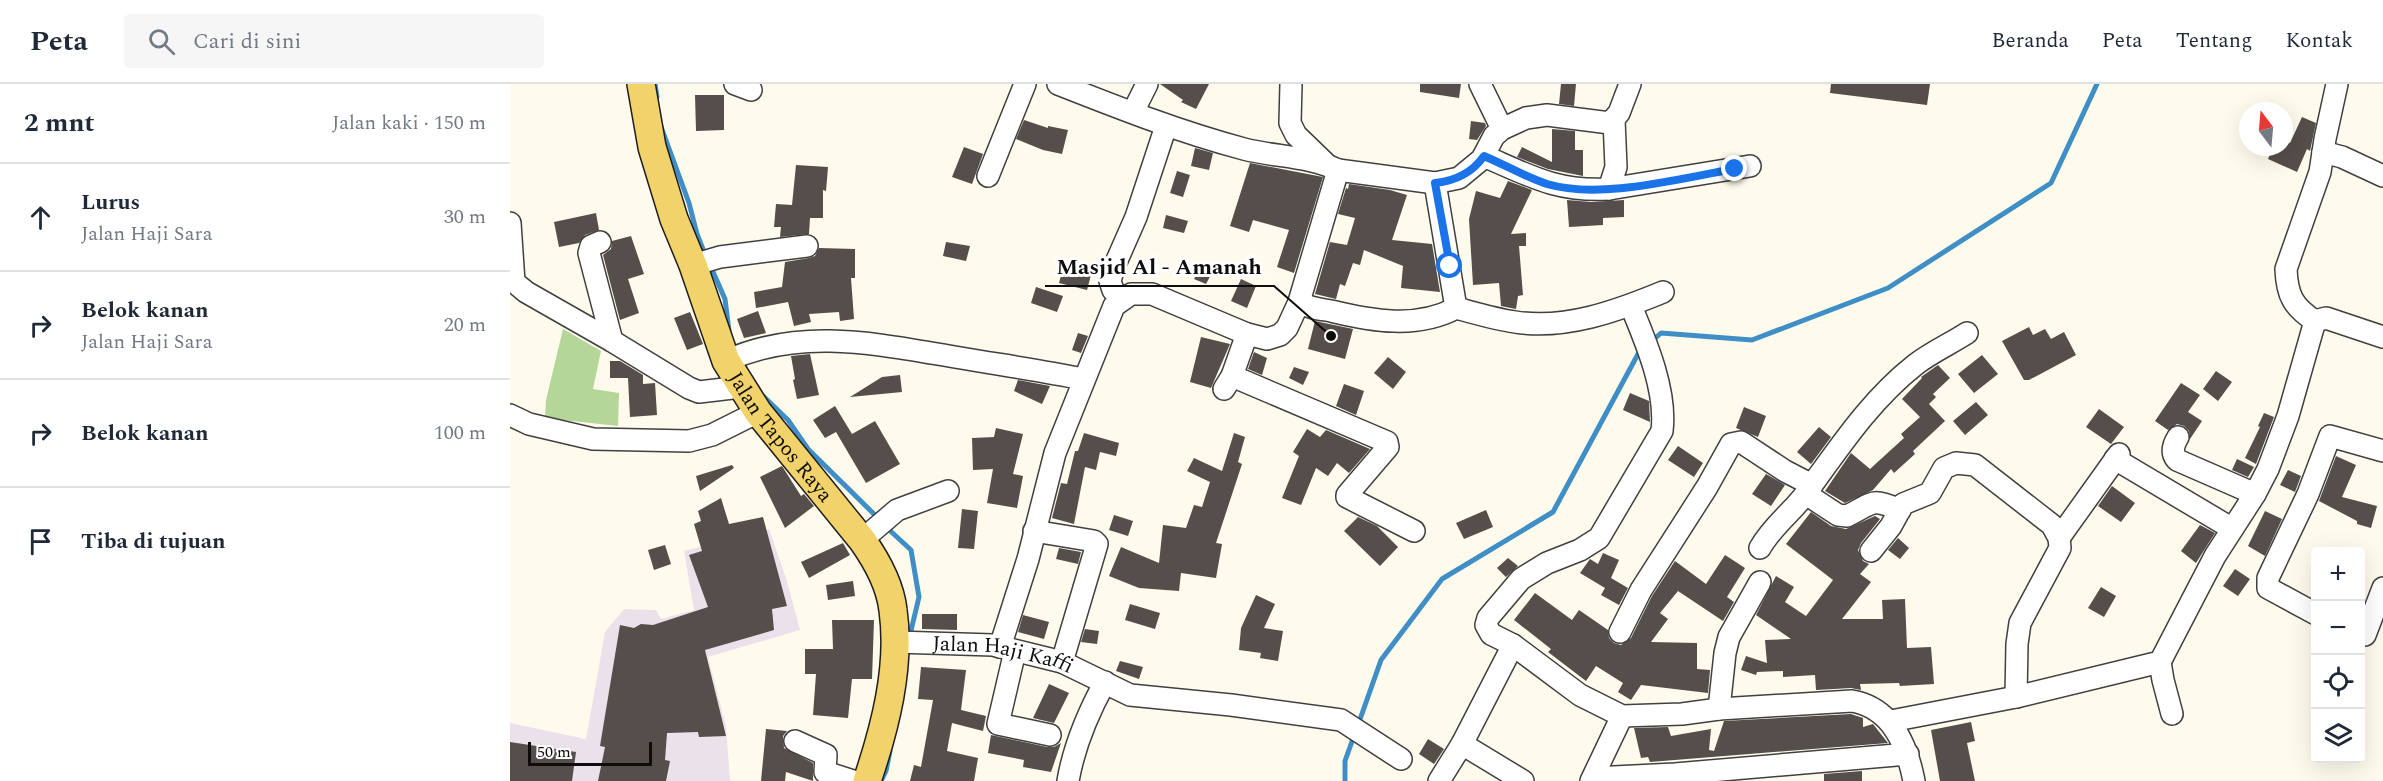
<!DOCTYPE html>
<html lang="id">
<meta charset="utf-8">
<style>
body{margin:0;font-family:Spectral,serif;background:#f6f6f7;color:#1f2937}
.controls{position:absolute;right:18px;bottom:18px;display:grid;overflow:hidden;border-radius:6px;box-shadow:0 6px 24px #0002}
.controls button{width:54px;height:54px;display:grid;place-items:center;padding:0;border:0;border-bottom:2px solid #e0e1e3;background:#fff;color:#1f2937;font:30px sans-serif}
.compass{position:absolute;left:1729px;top:18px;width:54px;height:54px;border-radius:50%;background:#fff;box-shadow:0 6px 24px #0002;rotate:344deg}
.scale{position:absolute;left:18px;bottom:15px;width:124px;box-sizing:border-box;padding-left:6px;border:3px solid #0d0d0d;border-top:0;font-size:16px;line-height:21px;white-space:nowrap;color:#0d0d0d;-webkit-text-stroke:4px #fff;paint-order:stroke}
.stop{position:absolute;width:18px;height:18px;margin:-14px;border:4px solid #1a73e8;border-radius:50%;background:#fff}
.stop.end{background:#1a73e8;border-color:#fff;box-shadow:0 2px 6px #0008}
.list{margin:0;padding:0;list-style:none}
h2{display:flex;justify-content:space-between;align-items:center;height:78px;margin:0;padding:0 24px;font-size:26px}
h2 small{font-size:20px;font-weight:400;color:#747a83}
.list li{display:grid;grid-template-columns:39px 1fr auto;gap:18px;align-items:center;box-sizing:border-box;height:108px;padding:0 24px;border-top:2px solid #e0e1e3}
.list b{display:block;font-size:22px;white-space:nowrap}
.list p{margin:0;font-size:20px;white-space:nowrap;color:#747a83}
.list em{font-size:20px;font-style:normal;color:#747a83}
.icon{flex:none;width:33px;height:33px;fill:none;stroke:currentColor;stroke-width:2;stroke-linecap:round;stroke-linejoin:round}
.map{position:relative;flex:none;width:1873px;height:697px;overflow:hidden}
header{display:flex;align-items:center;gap:36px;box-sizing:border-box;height:84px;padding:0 30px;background:#fff;border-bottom:2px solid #e0e1e3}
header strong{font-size:28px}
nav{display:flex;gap:33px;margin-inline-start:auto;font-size:21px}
.search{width:420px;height:54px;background:#f6f6f7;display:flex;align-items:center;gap:15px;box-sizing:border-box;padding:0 21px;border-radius:6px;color:#747a83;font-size:22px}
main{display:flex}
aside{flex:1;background:#fff}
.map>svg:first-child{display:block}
.industrial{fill:#eae1eb}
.forest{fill:#b4d799}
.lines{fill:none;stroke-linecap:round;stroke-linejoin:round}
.stream{stroke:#3f8fc6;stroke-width:5}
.building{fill:#554e4a}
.minor-casing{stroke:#404040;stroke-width:24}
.major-casing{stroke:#1e1e1e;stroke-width:30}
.minor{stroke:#fff;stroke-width:21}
.major{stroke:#f2d26a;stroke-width:27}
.route{stroke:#1a73e8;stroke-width:8}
.labels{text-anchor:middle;stroke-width:6;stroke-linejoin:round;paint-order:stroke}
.street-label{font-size:21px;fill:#0d0d0d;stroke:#fff}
.leader{fill:none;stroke:#0d0d0d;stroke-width:2}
.callout-dot{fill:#0d0d0d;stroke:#fff;stroke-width:2}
.callout-label{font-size:22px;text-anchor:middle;font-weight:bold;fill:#0d0d0d;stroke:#fff;stroke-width:6;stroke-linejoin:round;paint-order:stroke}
</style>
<header>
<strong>Peta</strong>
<div class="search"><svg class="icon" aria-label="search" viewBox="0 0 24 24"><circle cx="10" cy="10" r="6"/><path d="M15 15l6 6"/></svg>Cari di sini</div>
<nav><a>Beranda</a><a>Peta</a><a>Tentang</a><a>Kontak</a></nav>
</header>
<main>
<aside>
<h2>2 mnt<small>Jalan kaki · 150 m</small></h2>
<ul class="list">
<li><svg class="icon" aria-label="ahead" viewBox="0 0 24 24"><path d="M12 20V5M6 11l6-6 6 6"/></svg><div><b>Lurus</b><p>Jalan Haji Sara</p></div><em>30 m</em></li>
<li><svg class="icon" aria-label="right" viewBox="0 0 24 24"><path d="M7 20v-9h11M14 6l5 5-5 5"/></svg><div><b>Belok kanan</b><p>Jalan Haji Sara</p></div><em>20 m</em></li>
<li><svg class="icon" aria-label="right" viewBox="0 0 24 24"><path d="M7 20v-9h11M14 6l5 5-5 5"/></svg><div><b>Belok kanan</b></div><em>100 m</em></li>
<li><svg class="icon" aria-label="arrive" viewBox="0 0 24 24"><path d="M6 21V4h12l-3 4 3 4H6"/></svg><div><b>Tiba di tujuan</b></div></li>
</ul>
</aside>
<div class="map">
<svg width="1873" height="697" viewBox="0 0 1873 697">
<rect width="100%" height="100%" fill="#fefbed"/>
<path class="industrial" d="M259,445L276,494L290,546L198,573L216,642L220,696L223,697H0V639L76,655L95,548L114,525L146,526L151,535L184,526L174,467Z"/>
<path class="forest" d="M53,245L91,267L83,305L109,309L108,342L35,334L36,316Z"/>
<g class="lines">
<path class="stream" d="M145,0L147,13
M150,40L179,119L187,150L196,173
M200,181L215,215L219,247
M1142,257L1151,249L1242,256L1378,204L1541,99L1587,0
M250,309L278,336L298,365L369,435
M375,442L401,466L409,513L399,555
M848,641L871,576L932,495L1043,428L1128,270L1133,266
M371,697L376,687L380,667
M835,697V677L845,649"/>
</g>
<path class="building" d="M650,0H699L686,25L671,18L673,16Z
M910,0H951L949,14L910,8Z
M1051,0H1066L1064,22L1049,20Z
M1321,0H1420L1417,21L1320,9Z
M185,11H214V46L186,47Z
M1792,33L1806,39L1800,67L1797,65L1787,88L1758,75L1763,63H1774V56L1780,59Z
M514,36L538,44V42L558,46L552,70L533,66L506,55Z
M961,37L975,39L976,42L967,56L959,55Z
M1042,45L1065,47V66H1073V92L1038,85L1007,73L1012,63L1042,78Z
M454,63L473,70L462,100L442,93Z
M685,64L703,69L699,86L681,82Z
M740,79L813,93L784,189L767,183L779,146L743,136L739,148L720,142Z
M286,81L318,83L316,107L313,106V134H300L299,150L270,153L271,143H264L266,120L282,121Z
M667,87L680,91L673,113L660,109Z
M998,97L1022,106L1001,150L1016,149V162H1009L1013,211L1008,212L1006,225L991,222L989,199L963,201L959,135L966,107L990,114Z
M839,100L880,106L897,111L882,156L922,160L930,208L891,204L893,182L854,166L850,181L843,179L835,202L830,200L826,215L805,210L820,158L837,161L845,134L828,130L836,104L838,105Z
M1057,116L1081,118L1114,116V133L1093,134V141L1059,143Z
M86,129L89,146L75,151L69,159L49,163L44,138Z
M656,131L678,137L674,149L653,144Z
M121,152L134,190L118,195L129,229L110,236L93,171L101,165L102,157Z
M436,158L460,162L456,177L433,172Z
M309,164L345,165V194H341L344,235L330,237L329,228L299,230L301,238L284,242L278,218L246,224L244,208L272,203L275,178L299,174L305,172Z
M693,178L705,183L696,200L684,195Z
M553,184L581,191L577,206L549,199Z
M731,195L746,202L737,224L721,217Z
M526,203L553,212L547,228L521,219Z
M248,227L256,249L234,254L227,235Z
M180,228L193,260L177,266L164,234Z
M805,237L843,245L835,275L798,265Z
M1519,243L1523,251L1535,245L1541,255L1554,248L1566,271L1519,296H1514L1492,257Z
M568,249L578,252L571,269L562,266Z
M691,253L720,260L701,304L680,298Z
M744,268L757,274L752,291L738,285Z
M300,270L309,311L287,315L283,296L285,295L281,272Z
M1472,271L1488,290L1464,309L1448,290Z
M878,273L896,288L883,305L864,289Z
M100,277H110L133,291V300L145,299L147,331L120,333L118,294H100Z
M1428,281L1440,294L1423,310L1426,313L1419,320L1435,337L1403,367L1405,370L1384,389L1381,385L1363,406L1335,419L1315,407L1341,369L1360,385L1394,354L1391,350L1410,333L1392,315L1412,294L1411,293Z
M784,283L799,288L793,301L779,294Z
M1706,287L1722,298L1708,317L1693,305Z
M390,291L392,308L340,313L372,293Z
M508,296L540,302L532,320L504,307Z
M1671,299L1690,311L1678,328L1692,337L1680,355L1679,347L1674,342L1667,340L1658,346L1645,337Z
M834,300L854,307L846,331L826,322Z
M1120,309L1139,317L1140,338L1113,326Z
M1466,318L1478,331L1455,351L1443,337Z
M325,322L342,350L365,337L390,380L356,399L326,348L315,354L303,336Z
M1234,323L1256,332L1248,353L1226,344Z
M1589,325L1614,343L1601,360L1576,343Z
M1754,329L1764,333L1746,380L1735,374L1750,343L1748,342Z
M1309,343L1321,353L1301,380L1287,368Z
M486,344L513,350L503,390L513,392L507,424L477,419L483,385L463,386L462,354L484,353Z
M797,345L810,353L816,346L860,365L839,389L827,379L818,392L806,384L791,421L772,414L789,372L783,368Z
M574,349L609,359L606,372L590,368L586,386L575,383L564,440L542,434L551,399L557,400L565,367H568Z
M724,349L735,353L728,378L732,380L706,459L712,460L706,494L671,489L669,507L629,504L599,492L611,463L649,479L653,441L676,444L684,421L692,423L700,398L677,387L684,374L712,387Z
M1168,362L1193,379L1184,393L1158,376Z
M1826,372L1846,381L1832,413L1867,422L1861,444L1847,440V437L1809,417Z
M1727,375L1744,383L1738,393L1722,386Z
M222,381L224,384L190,407L186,392Z
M272,382L291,412L294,410L304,422L275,444L250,393Z
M1778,386L1791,392L1785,408L1770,401Z
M1256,390L1275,401L1261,422L1242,410Z
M1602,402L1625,419L1611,438L1588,422Z
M211,414L219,440L253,433L277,522L262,525L264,546L195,566L216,652L189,653L188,648L157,649L155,676L160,677L156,697H88L95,663L90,662L110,541L124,544L131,540L143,541L198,523L179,471L192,467L184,440L191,437L188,427Z
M452,425L468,427L464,465L448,464Z
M976,426L983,443L954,455L946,439Z
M1755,427L1772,435L1755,472L1738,462Z
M1301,428L1321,442L1336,445L1365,432L1370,435L1351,459L1348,466L1353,477L1359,480L1350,490L1361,498L1332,535H1373L1372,516L1395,515L1397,564L1421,563L1424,600L1390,602L1389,599L1350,600L1351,606L1341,604L1306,606L1305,591L1273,593V587L1247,588L1246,591L1231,586L1236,572L1257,579L1255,556L1281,555L1246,531L1266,492L1284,503L1275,518L1296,532L1323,496L1276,460Z
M604,431L623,437L618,452L599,446Z
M848,433L867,442L888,463L870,482L834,447Z
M1690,441L1705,449L1686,479L1671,467Z
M1388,454L1399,464L1390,475L1378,466Z
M333,459L340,471L299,494L291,478Z
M155,461L161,480L144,486L138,466Z
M549,464L571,468L568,480L546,475Z
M1093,469L1109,476L1101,494L1118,504L1109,521L1091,511L1095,504L1070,489L1080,475L1088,480Z
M1215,471L1235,484L1217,513L1224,518L1213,537L1168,507L1150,529L1158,535L1141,558L1187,559V585L1200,586L1198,609L1131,601L1121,616L1108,608L1113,599L1086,582L1076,597L1038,568L1041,565L1004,536L1025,509L1062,536L1069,526L1098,546L1099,554L1104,559L1111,561L1121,554L1142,512L1165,477L1196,500Z
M998,474L1008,482L996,493L987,484Z
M1725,485L1740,495L1728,512L1713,502Z
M343,497L345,512L318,516L316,501Z
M1591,503L1606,512L1594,533L1578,524Z
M746,511L765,520L754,544L773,547L768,577L750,574L751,569L729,566L731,544Z
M620,520L650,529L645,545L615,536Z
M412,530H447V546L412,545Z
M513,531L539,538L534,555L508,548Z
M322,536H364L362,595H342L338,634L303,631L306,590H295V565H323Z
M575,545L589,547L587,560L571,558Z
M610,577L633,583L629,595L606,587Z
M411,583L456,586L451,626L476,632L473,647L442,639L437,667L468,674L464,697H400L404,681L411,683L423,616L408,615Z
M539,600L559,609L544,639L523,634Z
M1341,630L1353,634V643L1363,640L1378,659L1140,678L1138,673L1131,674L1124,644L1158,643L1161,652L1201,645L1199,666L1204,667L1214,637Z
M1461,638L1465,657L1457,659L1465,697H1430L1421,646Z
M256,645L277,647L273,652L274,664L303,679V697L276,688L275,697H251Z
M481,651L537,663H544L551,659L541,688L513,683L514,676L478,669Z
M918,655L934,665L924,680L909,670Z
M0,658L66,668L62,697H0Z
M1352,687V697H1314V690Z"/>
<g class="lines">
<g class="minor-casing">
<g id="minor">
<path d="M225,0L241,6"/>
<path d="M548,0C609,24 670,48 734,65C765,73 799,72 828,86"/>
<path d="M781,0L780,39L786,51L815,79"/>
<path d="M970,0L992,45"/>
<path d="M623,28L637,0"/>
<path d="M1813,68L1832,73L1873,92"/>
<path d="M974,72C1020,92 1047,108 1099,105L1106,83L1104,36"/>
<path d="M478,92L515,0"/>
<path d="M1099,105L1240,82"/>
<path d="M0,139L4,198L16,208L102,257L179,304L189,308L231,303"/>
<path d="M90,158L81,162L79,169L102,257"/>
<path d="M183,181L210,173L297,162"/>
<path d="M611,215L603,206L600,197L604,183L626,133L656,42"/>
<path d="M789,218C798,224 810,225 821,227C862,237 907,245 946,224"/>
<path d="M1121,222C1136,258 1157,307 1152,347L1089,454L1070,466L1037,479L1011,495L978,534L976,541L981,550L1003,561L1070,611L1112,632L1172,630L1209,625L1342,617C1382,624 1397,661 1404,697"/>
<path d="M946,224L925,99L949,94L972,75L984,52L992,45L1016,34L1037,31L1100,39L1109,29L1120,0"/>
<path d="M946,224C965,229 985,235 1005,238C1055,246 1107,227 1153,208"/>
<path d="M1805,237C1783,223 1777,211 1776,185L1810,88L1815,55L1827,0"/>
<path d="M216,277C293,242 371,261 451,274C492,281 533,287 573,295"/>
<path d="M722,292L877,358L878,363L837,411V413L904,447"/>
<path d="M714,305L722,292L737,250"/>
<path d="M0,331L19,340L83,355L179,357L202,351L248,328"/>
<path d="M1668,353C1663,361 1661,369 1667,376L1745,410"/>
<path d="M1605,375L1721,444"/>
<path d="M1296,410L1328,431L1337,432C1364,419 1360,413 1390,426"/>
<path d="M524,447L584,457L587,460L552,578"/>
<path d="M1549,454L1609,370"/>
<path d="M352,456L387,426L438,407"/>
<path d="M1250,464C1264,439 1287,425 1302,401"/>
<path d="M1361,467L1381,442L1393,420L1420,409L1434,384L1446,379L1465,381L1542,441L1549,454L1550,464L1510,539L1507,560L1506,613"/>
<path d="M1806,530L1758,504V494L1798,410L1820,352L1873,367"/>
<path d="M1110,548L1131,506L1197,403L1221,360L1231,358L1275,387L1302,401C1333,358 1363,314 1405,281C1420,269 1440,260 1457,249"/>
<path d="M1855,551L1873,504"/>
<path id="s1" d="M386,558L483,561L552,578L620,611L721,621L831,636L891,675"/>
<path d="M490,563L518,475L545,369L604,222L621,210H642L737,250L757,255L770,251L777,244L789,218L828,86L925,99"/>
<path d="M505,567L488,640L540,651"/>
<path d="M1650,578L1653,596L1662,630"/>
<path d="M1209,625L1215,569L1219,553L1250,498"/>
<path d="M1381,637L1506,613L1650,578L1705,472L1745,410L1758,385L1778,332L1805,237L1816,234L1873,253"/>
<path d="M285,657L316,671L315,688L343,697"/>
<path d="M952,660L1013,697"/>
<path d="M1083,694L1165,690L1398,670"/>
<path d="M558,697C564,662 578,629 595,598"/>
<path d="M929,697L952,660L1003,561"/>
<path d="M1081,697L1112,632"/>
</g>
</g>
<g class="major-casing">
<g id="major">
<path id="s2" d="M131,0L142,63L164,135L183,181L216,277L248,328L352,456C367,477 380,500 383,526C391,583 375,644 357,697"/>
</g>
</g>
<use href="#minor" class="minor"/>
<use href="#major" class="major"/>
</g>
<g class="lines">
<path class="route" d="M940,182L925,99C945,97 962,89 974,72C995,81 1016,93 1037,100C1091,116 1170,94 1225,85"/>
</g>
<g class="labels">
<g class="street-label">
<text dy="7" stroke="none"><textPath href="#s2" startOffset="384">Jalan Tapos Raya</textPath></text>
<text dy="7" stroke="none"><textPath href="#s1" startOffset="108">Jalan Haji Kaffi</textPath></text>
</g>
</g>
<path class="leader" d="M821 252L764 202H535"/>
<circle class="callout-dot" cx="821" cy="252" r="6"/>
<g class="callout-label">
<text x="649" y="190">Masjid Al - Amanah</text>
</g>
</svg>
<div class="controls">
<button>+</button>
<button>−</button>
<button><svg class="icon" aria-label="locate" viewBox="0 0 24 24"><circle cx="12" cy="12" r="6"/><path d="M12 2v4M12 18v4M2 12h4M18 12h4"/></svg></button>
<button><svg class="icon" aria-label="layers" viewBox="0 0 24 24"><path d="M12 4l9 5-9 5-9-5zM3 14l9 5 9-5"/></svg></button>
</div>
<svg class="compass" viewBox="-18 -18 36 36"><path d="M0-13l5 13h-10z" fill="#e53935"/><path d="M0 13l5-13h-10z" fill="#747a83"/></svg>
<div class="scale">50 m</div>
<div class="stop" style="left:940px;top:182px"></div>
<div class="stop end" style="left:1225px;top:85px"></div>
</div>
</main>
